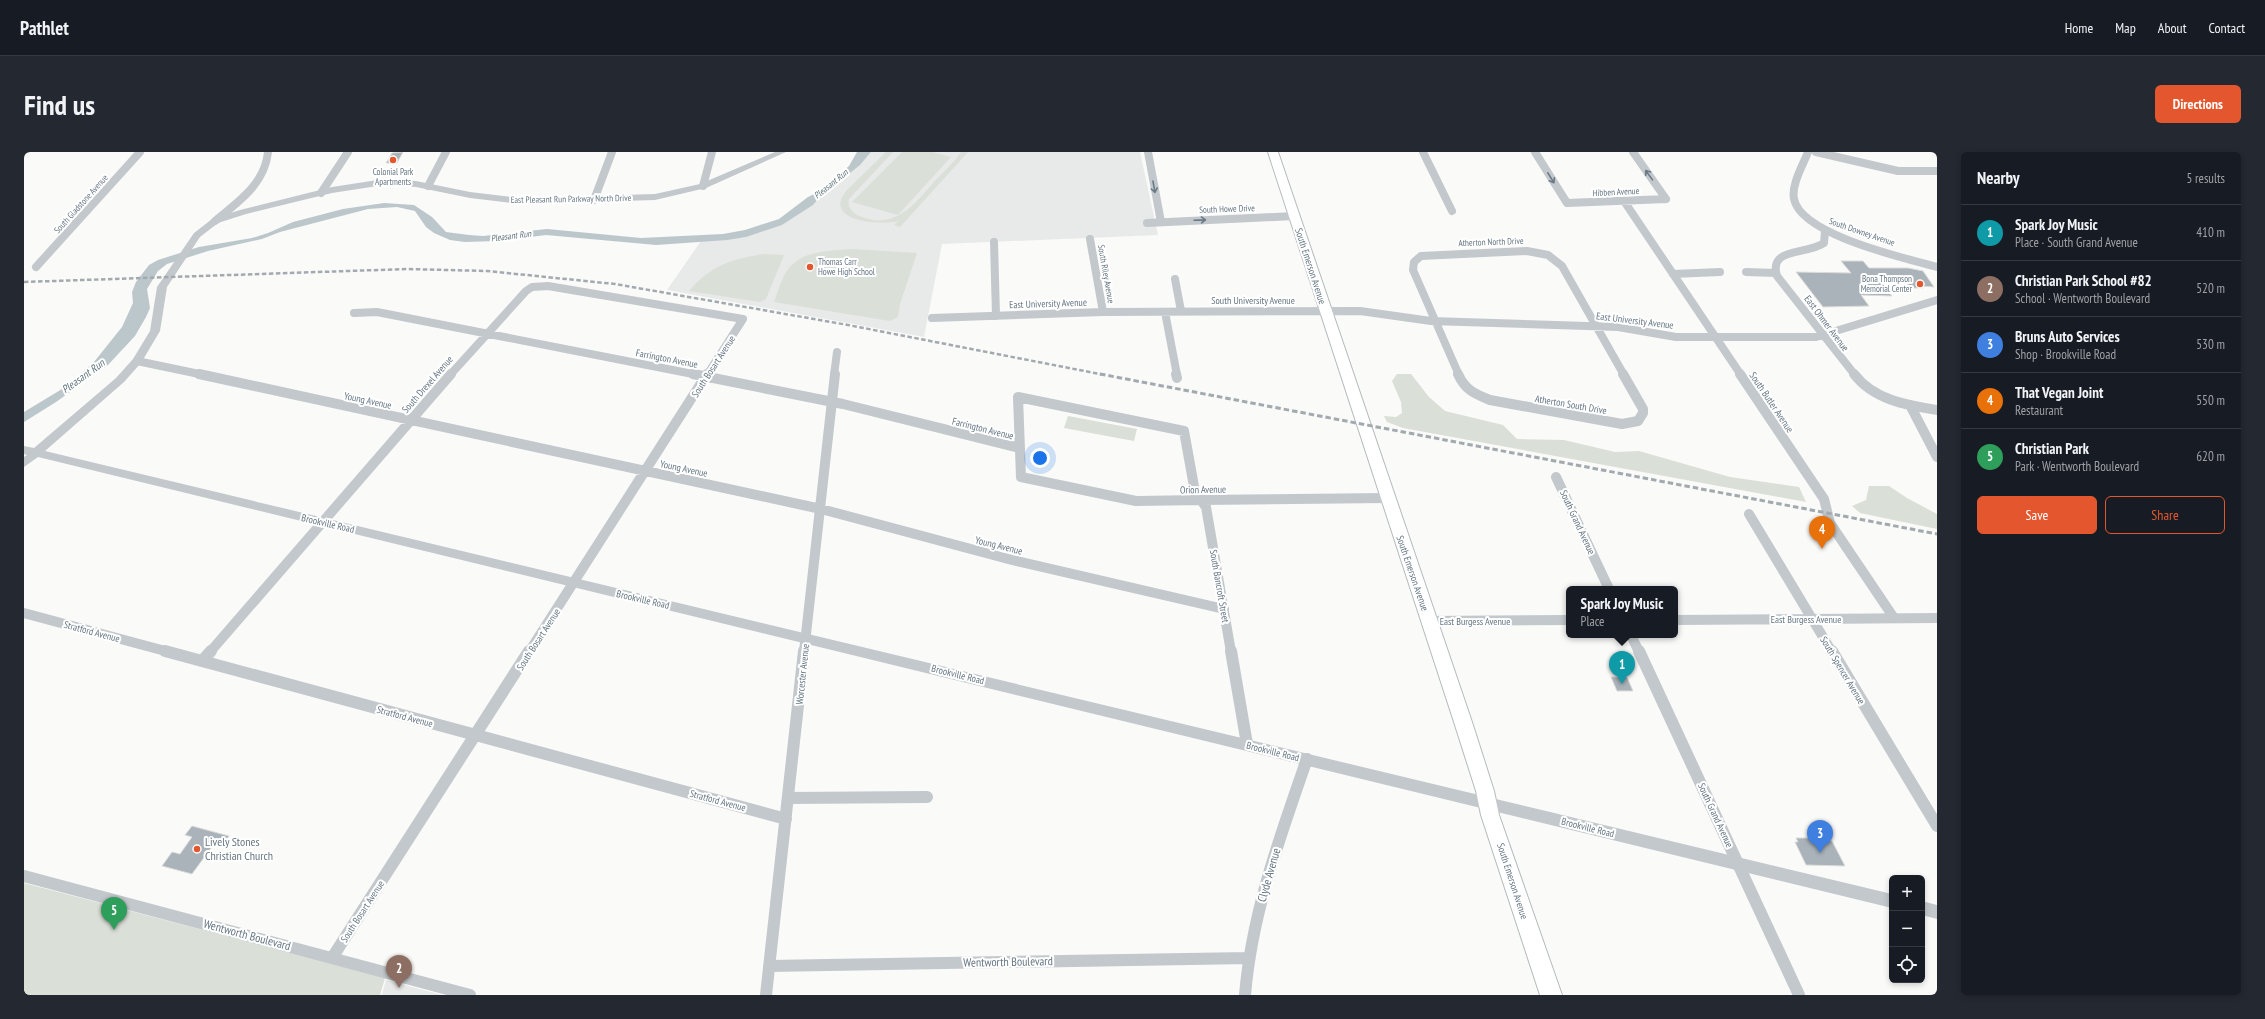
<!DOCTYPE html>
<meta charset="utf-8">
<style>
body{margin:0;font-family:"PT Sans Narrow",sans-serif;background:#242831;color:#f1f3f6}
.controls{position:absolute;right:12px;bottom:12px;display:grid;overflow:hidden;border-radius:6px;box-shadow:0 2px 6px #0003}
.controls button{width:36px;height:36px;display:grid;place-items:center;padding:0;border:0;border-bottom:1px solid #363941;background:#171b24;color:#f1f3f6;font:20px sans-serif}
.you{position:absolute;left:1016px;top:306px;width:14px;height:14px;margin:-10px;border:3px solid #fff;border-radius:50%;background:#1a73e8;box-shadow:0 0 0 6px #1a73e833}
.badge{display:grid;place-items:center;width:26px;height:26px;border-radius:50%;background:#e4572e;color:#fff;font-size:13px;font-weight:700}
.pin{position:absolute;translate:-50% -33px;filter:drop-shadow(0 1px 2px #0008)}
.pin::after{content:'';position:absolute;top:21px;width:14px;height:12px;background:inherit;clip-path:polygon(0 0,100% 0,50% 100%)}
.popup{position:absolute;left:1542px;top:434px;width:112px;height:52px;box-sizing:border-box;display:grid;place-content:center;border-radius:6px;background:#171b24;filter:drop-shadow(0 1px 3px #0005);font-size:13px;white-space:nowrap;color:#9ea1a6}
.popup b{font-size:15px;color:#f1f3f6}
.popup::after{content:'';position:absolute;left:50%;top:100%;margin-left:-8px;border:8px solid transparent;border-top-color:#171b24}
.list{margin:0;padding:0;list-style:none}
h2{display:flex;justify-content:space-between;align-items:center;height:52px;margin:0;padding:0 16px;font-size:17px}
h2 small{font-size:13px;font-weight:400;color:#9ea1a6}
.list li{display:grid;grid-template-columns:26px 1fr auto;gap:12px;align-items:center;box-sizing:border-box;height:56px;padding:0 16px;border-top:1px solid #363941}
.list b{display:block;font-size:15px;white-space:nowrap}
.list p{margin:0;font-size:13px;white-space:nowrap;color:#9ea1a6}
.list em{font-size:13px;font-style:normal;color:#9ea1a6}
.actions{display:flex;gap:8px;padding:12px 16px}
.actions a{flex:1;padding:9px 0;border:1px solid #e4572e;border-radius:6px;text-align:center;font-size:14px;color:#e4572e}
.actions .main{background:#e4572e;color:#fff}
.icon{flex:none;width:22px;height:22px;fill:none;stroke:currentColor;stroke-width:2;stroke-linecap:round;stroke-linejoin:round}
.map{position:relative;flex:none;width:1913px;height:843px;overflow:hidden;border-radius:6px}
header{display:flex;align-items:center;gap:24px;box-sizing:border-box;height:56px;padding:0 20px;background:#171b24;border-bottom:1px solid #363941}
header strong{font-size:19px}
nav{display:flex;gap:22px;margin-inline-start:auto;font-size:14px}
.intro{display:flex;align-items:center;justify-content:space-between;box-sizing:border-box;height:96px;padding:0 24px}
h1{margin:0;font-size:28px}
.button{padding:10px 18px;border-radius:6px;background:#e4572e;color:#fff;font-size:14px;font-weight:700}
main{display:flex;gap:24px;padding:0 24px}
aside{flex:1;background:#171b24;border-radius:6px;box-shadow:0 2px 6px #0003}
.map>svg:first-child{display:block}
.built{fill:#e8e9e9}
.green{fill:#dadfd7}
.water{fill:#bbc7cb}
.building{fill:#aab3b9;stroke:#dcdcda}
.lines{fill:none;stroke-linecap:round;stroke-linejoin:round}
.primary-casing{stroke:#b5babe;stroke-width:2}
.minor-far2{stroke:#c3c8cc;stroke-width:8}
.minor-far1{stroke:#c3c8cc;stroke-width:10}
.minor{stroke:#c3c8cc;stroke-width:12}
.tertiary{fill:#c3c8cc;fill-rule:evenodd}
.primary{fill:#fff;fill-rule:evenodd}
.rail-far1{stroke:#a2aab0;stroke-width:2.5;stroke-dasharray:4.5 2.5;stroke-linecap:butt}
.rail{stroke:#a2aab0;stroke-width:3;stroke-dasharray:5.5 3;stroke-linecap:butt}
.oneway{stroke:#6a7a87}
.poi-dot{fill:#e4572e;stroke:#fff;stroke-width:1.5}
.labels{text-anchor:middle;stroke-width:4;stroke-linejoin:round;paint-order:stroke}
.far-poi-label{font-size:9px;fill:#657683;stroke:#fff}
.far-water-label{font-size:9px;font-style:italic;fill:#60757c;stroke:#fff}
.far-street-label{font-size:9px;fill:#657683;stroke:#fff}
.street-label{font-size:10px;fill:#657683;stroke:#fff}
.water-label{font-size:11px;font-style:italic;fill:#60757c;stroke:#fff}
.near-poi-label{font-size:12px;fill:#657683;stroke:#fff;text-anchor:start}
.near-street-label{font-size:12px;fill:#657683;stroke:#fff}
</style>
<header>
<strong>Pathlet</strong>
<nav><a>Home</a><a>Map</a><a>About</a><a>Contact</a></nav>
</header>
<div class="intro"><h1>Find us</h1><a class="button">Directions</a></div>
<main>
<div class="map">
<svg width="1913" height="843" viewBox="0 0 1913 843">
<rect width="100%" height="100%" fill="#fafaf8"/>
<path class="built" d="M847,0H1116L1134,83L918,92L900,185L643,138L677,89L722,85L758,73L789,53L795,46L836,13Z
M362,828L418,843H358Z"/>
<path class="green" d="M862,0H869L825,47C823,55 828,60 835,64C870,79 890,53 910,30C919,20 930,11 937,0H944L876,75L870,73L874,69C856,74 798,69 822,39Z
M878,0H908L927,5L874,63L828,50Z
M828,97L893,101L876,152L874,165L866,169L750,150C754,140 758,123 766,115C781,98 806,99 828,97Z
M740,102L760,103L742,147L736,150L665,139C687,113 708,107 740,102Z
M1373,222H1387L1405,245L1421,259L1479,273L1493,287L1540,288L1591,300L1615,299L1706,325L1775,335L1782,350L1379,276L1363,270L1360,264L1372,265L1378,261L1377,250L1368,229Z
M1044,264L1113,277L1110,289L1040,276Z
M1845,334H1865L1883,346L1913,362V377L1836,361L1828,354L1842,348Z
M0,731L361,826L356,843H0Z"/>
<path class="water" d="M833,0H847L836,13L795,46L789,53L758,73L722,85L703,88L632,93L522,83L473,89L441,90L426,88L410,81L402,75L391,59L373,55L344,57L256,80L238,87L184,99L143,112L134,119L123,137L126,156L122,165L111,184L96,200L84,213L32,250L0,270V260L43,234L70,210L98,175L109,151L108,140L112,130L125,113L134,108L175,95L228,86L244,81L269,70L319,57L360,51L390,53L408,65L422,80L445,83L459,84L523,77L617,86L699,82L721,78L755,67L784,45L796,39L825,14Z"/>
<path class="building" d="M379,0L373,11H362L368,1Z
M1817,109H1839L1845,116H1884L1899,119L1910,135L1897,134L1899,136H1887L1882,130H1856L1868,144L1837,143L1845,154L1799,155L1772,120L1827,121Z
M1587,525H1603L1609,539H1593Z
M168,674L205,684L198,694L190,692L168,722L138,714L148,700L156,702L168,685L161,683Z
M1786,684H1798L1800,688L1808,689L1821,714L1782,713L1771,690H1774L1772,686H1787Z"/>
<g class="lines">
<g class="primary-casing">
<path id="primary" d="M1244,0H1254L1448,570L1470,639L1475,663L1538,843H1516L1457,663L1452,639L1430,570Z"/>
</g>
<path class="minor-far2" d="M1124,0L1137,70
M1399,0L1428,59
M1511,0L1543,51L1642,47
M1609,0L1642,47
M1784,0C1779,13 1767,33 1770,47C1777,83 1881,106 1913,115
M1792,0L1874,19H1913
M404,34L422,0
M679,34L688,0
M297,41L324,0
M570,48L588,0
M1600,49L1717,223
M191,69C214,50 241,32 244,0
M1123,71L1270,64
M1801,79L1800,91C1783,103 1744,95 1753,124L1831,223
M1066,87L1079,160
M970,90L972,164
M12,115L116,0
M1722,120L1752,121
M1649,122L1696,120
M1151,127L1157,159
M1141,160L1153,223
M330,161L353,160L674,223
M908,166L1079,160L1336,159L1407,169L1594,175L1652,185H1792L1913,148
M113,209L180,223
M426,223L502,139L508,135L524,134L719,167L683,223
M810,223L813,200
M1435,223L1389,118L1390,110L1397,104L1503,99L1524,103L1538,114L1600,223"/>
<path class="minor-far1" d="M175,222L797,357L988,408L1200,457
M669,222L819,252L996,296
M1152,222L1153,226
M1434,222C1441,238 1451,242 1466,248L1598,272L1614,269L1619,261V257L1599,222
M1716,222L1800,347L1806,371L1870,466
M1830,222C1850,248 1882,253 1913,258
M994,245L1160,279L1171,340L1177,348L1112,349L997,325Z
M1887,255L1913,305
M1532,325L1585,437
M1177,348L1363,346
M1177,348L1182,355L1207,500
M1725,362L1808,500
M0,461L145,500
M1651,468L1913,466
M1405,469L1545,468
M1607,483L1615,500
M186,500L427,222
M505,500L683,222
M780,500L811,222"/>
<path class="minor" d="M141,499L762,667
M1207,499L1223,592
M1615,499L1775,843
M1808,499L1913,674
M178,509L187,499
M764,646L903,645
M0,724L446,843
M308,806L505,499
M745,814L1224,806
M742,843L780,499
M1221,843C1228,760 1256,685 1283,607"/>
<path class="tertiary" d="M751,0H762L682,36L631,48L497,52L446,46L392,35L360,33L308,41L222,62L194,71L176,85L143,135L136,179L117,211L100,230L21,299L1868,742V756L14,305L0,315V305L3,303L0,302V294L10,296L92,226L109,207L126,179L133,135L170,81L188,67L216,58L308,35L360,27L392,29L446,40L497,46L631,42L676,32Z
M1898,749L1913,753V767L1898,763Z"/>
<use href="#primary" class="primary"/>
<path class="rail-far1" d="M0,130L383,117L463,119L591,132L824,173L1081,223"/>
<path class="rail" d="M1076,222L1913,382"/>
</g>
<defs><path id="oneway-shaft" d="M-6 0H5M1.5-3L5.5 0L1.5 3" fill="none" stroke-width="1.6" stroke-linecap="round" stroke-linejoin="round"/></defs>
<g class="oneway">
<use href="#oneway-shaft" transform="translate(1625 23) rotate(-126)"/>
<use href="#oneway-shaft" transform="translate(1527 26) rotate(58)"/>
<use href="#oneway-shaft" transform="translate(1130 35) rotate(80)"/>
<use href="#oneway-shaft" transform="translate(1176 68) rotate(-2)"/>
</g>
<g class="poi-dot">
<circle cx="369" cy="8" r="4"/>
<circle cx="786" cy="115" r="4"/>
<circle cx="1896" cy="132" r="4"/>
<circle cx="173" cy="697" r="4"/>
</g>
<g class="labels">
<g class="far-poi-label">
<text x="369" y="23">Colonial Park<tspan x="369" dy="10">Apartments</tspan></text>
<text x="794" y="113" text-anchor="start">Thomas Carr<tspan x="794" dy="10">Howe High School</tspan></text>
<text x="1888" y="130" text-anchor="end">Bona Thompson<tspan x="1888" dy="10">Memorial Center</tspan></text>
</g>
<g class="far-water-label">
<text transform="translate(807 32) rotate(-39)" y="3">Pleasant Run</text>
<text transform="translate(487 84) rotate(-7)" y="3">Pleasant Run</text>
</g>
<g class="far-street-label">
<text transform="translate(1592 40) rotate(-3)" y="3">Hibben Avenue</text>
<text transform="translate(547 47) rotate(-1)" y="3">East Pleasant Run Parkway North Drive</text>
<text transform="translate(57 52) rotate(-48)" y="3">South Gladstone Avenue</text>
<text transform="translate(1203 57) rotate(-2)" y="3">South Howe Drive</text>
<text transform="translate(1838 80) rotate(19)" y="3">South Downey Avenue</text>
<text transform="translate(1467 90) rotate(-2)" y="3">Atherton North Drive</text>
<text transform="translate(1082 122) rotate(80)" y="3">South Riley Avenue</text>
</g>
<g class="street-label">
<text transform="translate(1287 114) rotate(72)" y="4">South Emerson Avenue</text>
<text x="1229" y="152">South University Avenue</text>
<text transform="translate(1024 151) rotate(-2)" y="4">East University Avenue</text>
<text transform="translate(1611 168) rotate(7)" y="4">East University Avenue</text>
<text transform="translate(1803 171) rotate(53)" y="4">East Ohmer Avenue</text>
<text transform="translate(643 206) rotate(11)" y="4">Farrington Avenue</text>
<text transform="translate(689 214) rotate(-57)" y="4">South Bosart Avenue</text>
<text transform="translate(403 232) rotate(-49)" y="4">South Drexel Avenue</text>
<text transform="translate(344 248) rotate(12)" y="4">Young Avenue</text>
<text transform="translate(1748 250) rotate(56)" y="4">South Butler Avenue</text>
<text transform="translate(1547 252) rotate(10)" y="4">Atherton South Drive</text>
<text transform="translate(959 276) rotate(14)" y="4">Farrington Avenue</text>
<text transform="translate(660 316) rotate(12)" y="4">Young Avenue</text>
<text transform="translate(1179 337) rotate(-1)" y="4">Orion Avenue</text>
<text transform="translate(1554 370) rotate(65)" y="4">South Grand Avenue</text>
<text transform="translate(304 371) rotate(13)" y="4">Brookville Road</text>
<text transform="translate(975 393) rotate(14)" y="4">Young Avenue</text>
<text transform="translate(1389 421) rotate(71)" y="4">South Emerson Avenue</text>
<text transform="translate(1196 434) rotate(80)" y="4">South Bancroft Street</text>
<text transform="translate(619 447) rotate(13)" y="4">Brookville Road</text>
<text x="1782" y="471">East Burgess Avenue</text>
<text x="1451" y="473">East Burgess Avenue</text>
<text transform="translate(68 479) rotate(15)" y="4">Stratford Avenue</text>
<text transform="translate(514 487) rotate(-57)" y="4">South Bosart Avenue</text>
<text transform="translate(1819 518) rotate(59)" y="4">South Spencer Avenue</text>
<text transform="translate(778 522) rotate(-84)" y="4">Worcester Avenue</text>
<text transform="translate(934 522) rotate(14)" y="4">Brookville Road</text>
<text transform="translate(381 564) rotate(15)" y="4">Stratford Avenue</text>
<text transform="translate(1249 599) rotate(14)" y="4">Brookville Road</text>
<text transform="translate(694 648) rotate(15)" y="4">Stratford Avenue</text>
<text transform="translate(1692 663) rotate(65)" y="4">South Grand Avenue</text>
<text transform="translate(1564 675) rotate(14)" y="4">Brookville Road</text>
<text transform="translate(1489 729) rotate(72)" y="4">South Emerson Avenue</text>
<text transform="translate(338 759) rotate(-57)" y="4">South Bosart Avenue</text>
</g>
<g class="water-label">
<text transform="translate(59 224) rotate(-36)" y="4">Pleasant Run</text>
</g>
<g class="near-poi-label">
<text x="181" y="694">Lively Stones<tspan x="181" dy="14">Christian Church</tspan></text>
</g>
<g class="near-street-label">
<text transform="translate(1245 723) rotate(-74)" y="4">Clyde Avenue</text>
<text transform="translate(223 783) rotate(15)" y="4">Wentworth Boulevard</text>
<text transform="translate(984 810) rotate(-1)" y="4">Wentworth Boulevard</text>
</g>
</g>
</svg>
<div class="controls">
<button>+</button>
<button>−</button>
<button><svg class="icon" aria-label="locate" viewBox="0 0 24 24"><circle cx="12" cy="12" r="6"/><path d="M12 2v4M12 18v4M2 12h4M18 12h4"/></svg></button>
</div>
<div class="you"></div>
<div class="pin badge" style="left:1598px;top:532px;background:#0f9aa8">1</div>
<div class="popup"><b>Spark Joy Music</b>Place</div>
<div class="pin badge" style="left:375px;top:836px;background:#8d6e63">2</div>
<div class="pin badge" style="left:1796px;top:701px;background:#3f7fe0">3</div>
<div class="pin badge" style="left:1798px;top:397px;background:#e8710a">4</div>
<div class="pin badge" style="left:90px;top:778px;background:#2e9e5b">5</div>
</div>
<aside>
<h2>Nearby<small>5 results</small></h2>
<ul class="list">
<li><span class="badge" style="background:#0f9aa8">1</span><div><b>Spark Joy Music</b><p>Place · South Grand Avenue</p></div><em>410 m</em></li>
<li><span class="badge" style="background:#8d6e63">2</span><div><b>Christian Park School #82</b><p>School · Wentworth Boulevard</p></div><em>520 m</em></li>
<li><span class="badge" style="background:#3f7fe0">3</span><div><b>Bruns Auto Services</b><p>Shop · Brookville Road</p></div><em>530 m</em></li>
<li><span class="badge" style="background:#e8710a">4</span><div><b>That Vegan Joint</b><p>Restaurant</p></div><em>550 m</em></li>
<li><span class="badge" style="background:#2e9e5b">5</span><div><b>Christian Park</b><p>Park · Wentworth Boulevard</p></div><em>620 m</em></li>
</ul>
<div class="actions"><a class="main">Save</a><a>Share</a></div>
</aside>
</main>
